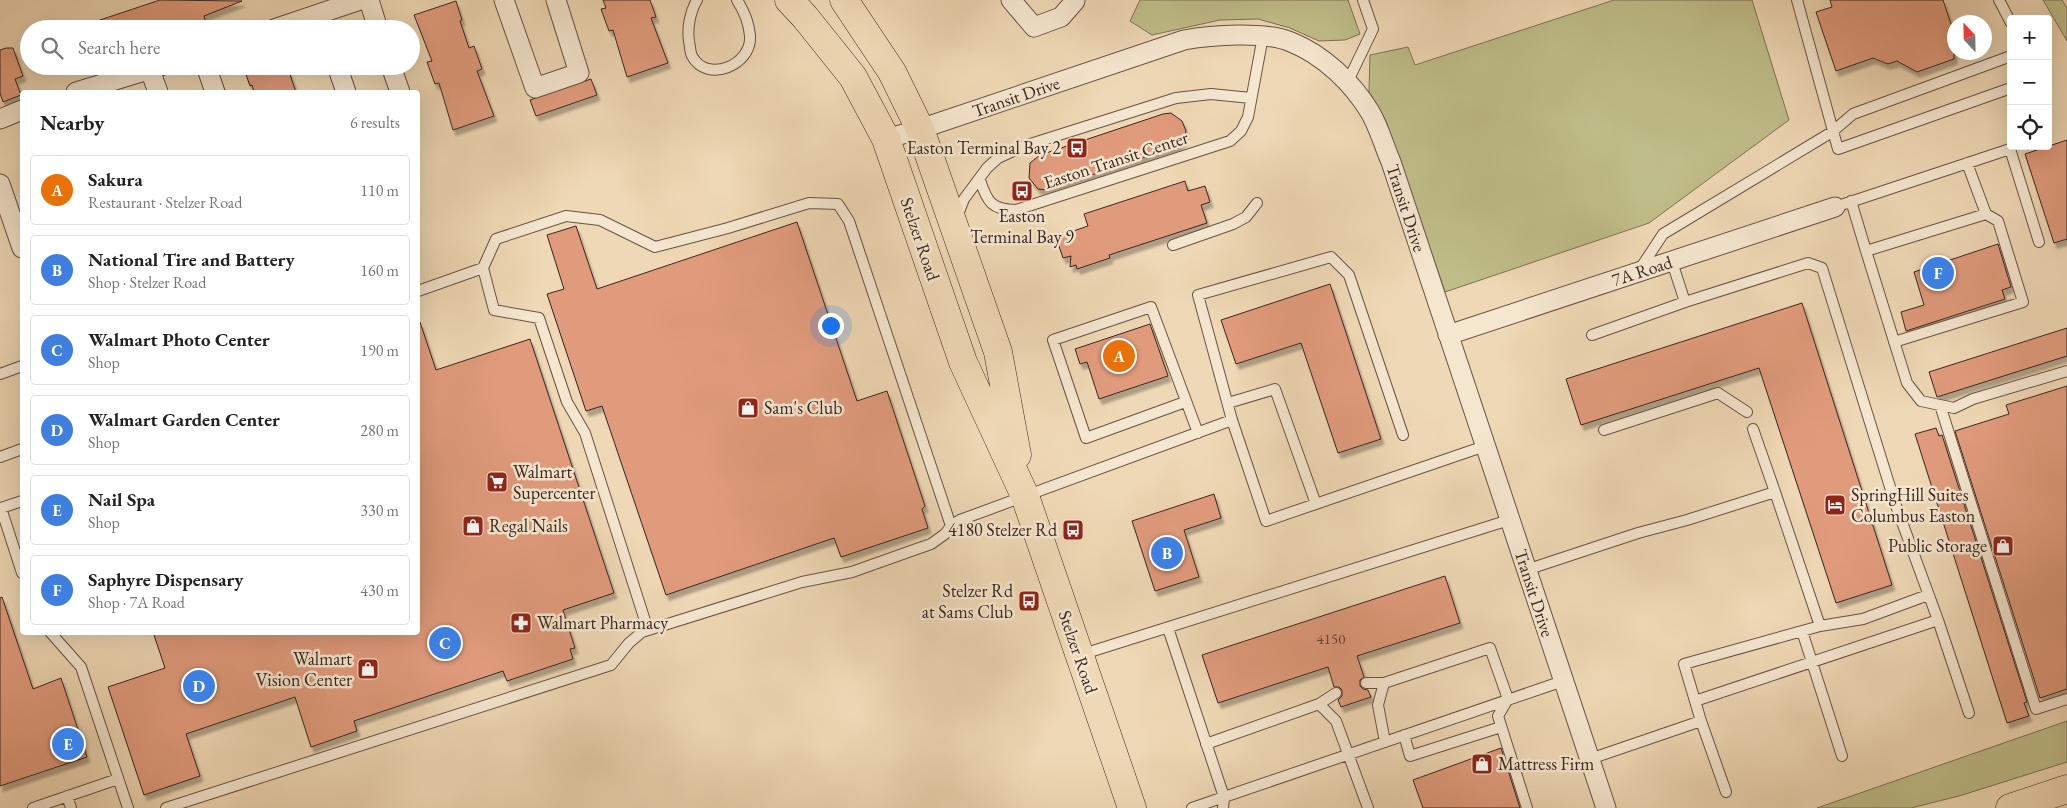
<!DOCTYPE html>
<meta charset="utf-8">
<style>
body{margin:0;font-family:"EB Garamond",serif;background:#f2f2f2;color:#222}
.controls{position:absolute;right:15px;top:15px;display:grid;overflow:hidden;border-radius:5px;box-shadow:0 5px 20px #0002}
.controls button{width:45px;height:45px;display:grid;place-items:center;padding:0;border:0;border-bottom:1px solid #e0e0e0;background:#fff;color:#222;font:25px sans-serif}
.compass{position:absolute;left:1947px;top:15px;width:45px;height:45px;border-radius:50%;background:#fff;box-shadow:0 5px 20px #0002;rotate:338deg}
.you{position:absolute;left:830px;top:325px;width:18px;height:18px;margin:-12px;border:4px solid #fff;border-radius:50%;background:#1a73e8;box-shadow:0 0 0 8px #1a73e833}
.badge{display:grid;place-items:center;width:32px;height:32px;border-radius:50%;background:#8f2418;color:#fff;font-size:16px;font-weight:700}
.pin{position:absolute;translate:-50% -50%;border:2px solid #fff;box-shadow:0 1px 5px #0006}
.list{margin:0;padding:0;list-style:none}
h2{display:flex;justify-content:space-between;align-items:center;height:65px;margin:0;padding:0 20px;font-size:21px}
h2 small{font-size:16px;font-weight:400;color:#767676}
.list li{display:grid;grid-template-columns:32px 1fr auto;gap:15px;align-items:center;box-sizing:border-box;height:70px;margin:0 10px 10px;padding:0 10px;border:1px solid #e0e0e0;border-radius:5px}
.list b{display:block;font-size:19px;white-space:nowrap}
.list p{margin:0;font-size:16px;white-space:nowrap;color:#767676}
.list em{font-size:16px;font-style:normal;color:#767676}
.icon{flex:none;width:28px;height:28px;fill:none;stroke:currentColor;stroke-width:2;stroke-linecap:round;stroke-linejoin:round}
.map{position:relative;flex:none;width:2067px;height:808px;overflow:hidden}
.search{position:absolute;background:#fff;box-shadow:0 5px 20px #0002;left:20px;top:20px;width:400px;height:55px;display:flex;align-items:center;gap:12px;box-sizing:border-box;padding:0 18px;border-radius:28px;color:#767676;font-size:19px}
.panel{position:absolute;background:#fff;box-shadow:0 5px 20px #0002;left:20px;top:90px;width:400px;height:545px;border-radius:5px}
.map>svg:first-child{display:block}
.green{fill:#bfbd89;stroke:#7c7254}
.building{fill:#e09b7b;stroke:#3a271e;filter:url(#shadow)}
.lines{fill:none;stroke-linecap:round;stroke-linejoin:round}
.service-casing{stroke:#675344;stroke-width:12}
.minor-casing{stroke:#675344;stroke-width:21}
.primary-casing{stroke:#3a271e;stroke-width:29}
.service{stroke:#f5e6cf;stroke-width:10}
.minor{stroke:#f5e6cf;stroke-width:19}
.primary{stroke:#efd8b5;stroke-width:28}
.labels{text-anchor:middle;stroke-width:5;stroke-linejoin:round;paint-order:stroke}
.number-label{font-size:15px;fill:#644435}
.street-label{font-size:18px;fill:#3a271e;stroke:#f5e6cf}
.poi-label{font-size:18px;fill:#3a271e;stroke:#f5e6cf;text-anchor:start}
</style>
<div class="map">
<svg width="2067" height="808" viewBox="0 0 2067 808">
<defs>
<filter id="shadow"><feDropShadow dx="3" dy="5.5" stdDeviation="1" flood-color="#0004"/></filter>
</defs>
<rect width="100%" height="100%" fill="#efd8b5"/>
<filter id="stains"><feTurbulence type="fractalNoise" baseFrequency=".004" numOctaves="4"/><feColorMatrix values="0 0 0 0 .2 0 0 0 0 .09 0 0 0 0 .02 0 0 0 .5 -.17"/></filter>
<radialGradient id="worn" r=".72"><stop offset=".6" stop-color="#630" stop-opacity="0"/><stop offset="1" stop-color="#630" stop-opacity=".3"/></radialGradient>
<path class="green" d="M1140,0H1348L1360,34L1345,40L1319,41L1290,28L1258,19L1220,20L1152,35L1130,21Z
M1614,0H1752L1789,120L1649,223L1445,292L1386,121L1369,92L1370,55L1408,47L1415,65Z
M2043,0H2062L2067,8V41Z
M2067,721V762L1959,796L1911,808H1817Z"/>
<path class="building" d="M160,0L242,1L204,16L208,29H83L82,26Z
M603,0H650L656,17L651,18L668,63L627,77L613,30L609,31L601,9L606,8Z
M1830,0H1943L1954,33V59L1917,72L1897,61L1888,64L1873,58L1836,71L1816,12L1832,7Z
M456,1L462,20L460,21L469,48L474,46L482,69L477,71L494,116L453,130L439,83L435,84L427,62L432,61L414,15Z
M6,48H13L23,76L15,79L21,95L3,102L0,93V50Z
M243,66H287L296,92H254L252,85L250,86Z
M591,79L597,95L536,116L530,100Z
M1171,113L1182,121L1186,131L1184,140L1177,146L1047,190L1038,189L1029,178L1030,163L1040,155L1163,114Z
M2067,140V239L2054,243L2025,154Z
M1185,181L1188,191L1205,186L1210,202L1201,205L1207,223L1109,255L1110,258L1077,269L1076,265L1070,267L1071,256L1063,258L1056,237L1088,226L1084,214Z
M797,222L857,401L887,391L925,506L922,509L928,528L841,557L834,538L666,595L602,406L586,411L547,294L564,289L547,235L576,226L597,289Z
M1998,244L2011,287L2002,290L2005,299L1906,331L1901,312L1924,305L1914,272Z
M1330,284L1381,439L1338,453L1301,343L1236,364L1221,320Z
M1802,303L1892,585L1836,603L1759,368L1581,425L1566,379Z
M418,322H420L436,370L530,339L614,593L563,610L575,648L570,649L573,659L507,681L503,671L354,721L357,731L311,747L295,697L186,734L200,776L144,795L108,687L165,668L153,632H418Z
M1150,324L1168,376L1099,399L1087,362L1080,364L1075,349Z
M2067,328V356L1937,397L1929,372Z
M2067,386V689L2040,698L1955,431L2009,414L2006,405Z
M1936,428L1939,436L1942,435L2027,702L2024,703L2029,716L2007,723L1915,434Z
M1214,494L1221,518L1184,530L1199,577L1155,591L1132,521Z
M1445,576L1460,623L1357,656L1364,677L1360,680V686L1363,689L1368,690L1371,697L1341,707L1338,700L1342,696V690L1339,687H1334L1328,667L1218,703L1202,655Z
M2,597L33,689L61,678L87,757L0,786V598Z
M1501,748L1520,808H1423L1413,780Z"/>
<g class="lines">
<g class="service-casing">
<path id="service" d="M697,0C690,12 687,28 689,41C690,46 690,52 692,56C707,84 752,65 750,36C749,22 744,11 737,0
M1797,0L1838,149L2011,88
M1999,0L2011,23
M1348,81L1373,29L1363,0
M980,180C987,202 992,210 1016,210L1230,141L1241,131L1248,117L1263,36
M1851,201L1866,251L1986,214L1967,163
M1835,207L2010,149L2039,242
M957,217L964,199L987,168L998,158L1024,146L1176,98L1211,94L1251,98
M1173,245L1233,224L1246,217L1257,203
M1866,251L1907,383L1921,401L1954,408L1973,399L2067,371
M483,268L496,239L566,216L600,220L655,247L728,228L809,203L838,204L849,221L951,526
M1640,269L1663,234L1832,132L1853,114L2011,56
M418,291L483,268L494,310L539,318L567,402L585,433L648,630
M1685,302L1808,263L1822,268L1895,503L1938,620L1969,713
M1592,335L1685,302L1672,262
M1894,342L2023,302L1998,221L1986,214
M0,374L22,366
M1185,402L1086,438L1053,340L1151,307L1198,433
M1228,403L1275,389L1316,504
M1940,405L2036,709L2067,699
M1753,429L1775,492
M1604,430L1718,393L1747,412
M1403,435L1349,275L1331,257L1198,295L1232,420L1266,521L1485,446
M0,457L22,449
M22,501L1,508L22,573
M1526,570L1638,533L1687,520L1775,492L1820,626L1863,619L1928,595
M1168,628L1224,797L1223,808
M1802,631L1842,756
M50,632L81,667L128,808
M1080,655L1509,520
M1366,683H1384L1490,648L1508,699L1498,716L1527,808
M1384,683L1378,705L1385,742
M1695,701L1938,620
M1319,704L1336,721L1368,808
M1701,721L1726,792
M1404,735L1410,756L1501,727
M1206,744L1319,704L1336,693
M1590,759L1701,721L1684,664L1820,626
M67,796L71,808
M33,808L118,779
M166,808L611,665L629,643L642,632L802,582L852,572L911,551L931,544L945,534L951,526L960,520L1232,420
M1192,808L1563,681"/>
</g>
<g class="minor-casing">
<path id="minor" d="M369,0L378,29
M504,0L535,88L579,73L556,0
M1011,0L1034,27L1061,17L1075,1L1074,0
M274,29L360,0
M206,66L215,92
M337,66L346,92
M391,66L400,92
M150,70L158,92
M76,92L161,66
M0,119L22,110
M886,139L920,129L1184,40C1211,35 1265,31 1291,42C1323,55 1352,82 1370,112C1379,127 1384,146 1391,162L1606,808
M0,184L22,248
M1448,335L1835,207"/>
</g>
<g class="primary-casing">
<path id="primary" d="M789,0L805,17L853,77L886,139L963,362L1025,496L1132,808
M844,0L892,72L920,129L998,352L1017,455
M2010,808L2067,789"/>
</g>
<use href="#service" class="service"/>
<use href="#minor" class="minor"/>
<use href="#primary" class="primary"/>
</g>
<defs>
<g id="bus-square" transform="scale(1.125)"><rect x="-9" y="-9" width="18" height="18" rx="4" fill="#8f2418" stroke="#f5e6cf"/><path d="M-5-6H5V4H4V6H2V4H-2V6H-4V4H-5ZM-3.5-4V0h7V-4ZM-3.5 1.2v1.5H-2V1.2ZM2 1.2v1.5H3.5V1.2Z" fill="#fff"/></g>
<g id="shop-square" transform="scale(1.125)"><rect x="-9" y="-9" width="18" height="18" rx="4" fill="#8f2418" stroke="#f5e6cf"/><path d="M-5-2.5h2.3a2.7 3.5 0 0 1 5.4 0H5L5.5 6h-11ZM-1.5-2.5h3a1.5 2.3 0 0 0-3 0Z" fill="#fff"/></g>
<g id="supermarket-square" transform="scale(1.125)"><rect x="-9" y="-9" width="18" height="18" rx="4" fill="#8f2418" stroke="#f5e6cf"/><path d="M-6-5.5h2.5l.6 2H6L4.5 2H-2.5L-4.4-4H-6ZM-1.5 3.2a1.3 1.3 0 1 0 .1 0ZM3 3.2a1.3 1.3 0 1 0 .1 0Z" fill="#fff"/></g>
<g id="hotel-square" transform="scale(1.125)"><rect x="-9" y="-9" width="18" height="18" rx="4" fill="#8f2418" stroke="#f5e6cf"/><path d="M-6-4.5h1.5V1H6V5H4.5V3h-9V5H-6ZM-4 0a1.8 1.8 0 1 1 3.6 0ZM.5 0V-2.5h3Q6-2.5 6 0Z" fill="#fff"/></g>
<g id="pharmacy-square" transform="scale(1.125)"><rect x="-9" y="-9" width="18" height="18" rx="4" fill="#8f2418" stroke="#f5e6cf"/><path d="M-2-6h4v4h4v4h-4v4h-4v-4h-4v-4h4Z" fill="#fff"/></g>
</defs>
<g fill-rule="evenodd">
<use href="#bus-square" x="1077" y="148"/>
<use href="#bus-square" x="1022" y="191"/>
<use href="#shop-square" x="748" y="408"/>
<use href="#supermarket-square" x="497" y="482"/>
<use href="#hotel-square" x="1835" y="505"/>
<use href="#shop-square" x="473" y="526"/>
<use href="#bus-square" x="1073" y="530"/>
<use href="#shop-square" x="2003" y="546"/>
<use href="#bus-square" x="1029" y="601"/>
<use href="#pharmacy-square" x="521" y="623"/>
<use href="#shop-square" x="368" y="669"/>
<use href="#shop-square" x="1482" y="764"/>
</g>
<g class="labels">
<g class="number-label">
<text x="1331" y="644">4150</text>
</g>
<g class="street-label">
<text transform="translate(1016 97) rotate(-19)" y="6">Transit Drive</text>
<text transform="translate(1116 160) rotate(-18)" y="6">Easton Transit Center</text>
<text transform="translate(1406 208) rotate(72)" y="6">Transit Drive</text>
<text transform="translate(920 239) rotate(71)" y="6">Stelzer Road</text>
<text transform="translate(1642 271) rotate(-18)" y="6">7A Road</text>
<text transform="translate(1534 593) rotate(72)" y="6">Transit Drive</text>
<text transform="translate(1078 652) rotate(71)" y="6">Stelzer Road</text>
</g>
<g class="poi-label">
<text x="1061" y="154" text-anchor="end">Easton Terminal Bay 2</text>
<text x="1022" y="222" text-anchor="middle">Easton<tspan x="1022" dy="21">Terminal Bay 9</tspan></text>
<text x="764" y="414">Sam's Club</text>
<text x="513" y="478">Walmart<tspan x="513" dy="21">Supercenter</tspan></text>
<text x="1851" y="501">SpringHill Suites<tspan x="1851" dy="21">Columbus Easton</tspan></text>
<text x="489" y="532">Regal Nails</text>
<text x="1057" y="536" text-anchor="end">4180 Stelzer Rd</text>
<text x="1987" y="552" text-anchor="end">Public Storage</text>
<text x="1013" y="597" text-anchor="end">Stelzer Rd<tspan x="1013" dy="21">at Sams Club</tspan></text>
<text x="537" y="629">Walmart Pharmacy</text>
<text x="352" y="665" text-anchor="end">Walmart<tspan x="352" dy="21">Vision Center</tspan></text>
<text x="1498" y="770">Mattress Firm</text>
</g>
</g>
<rect width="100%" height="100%" filter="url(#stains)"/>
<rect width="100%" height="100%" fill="url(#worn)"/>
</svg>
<div class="controls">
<button>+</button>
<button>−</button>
<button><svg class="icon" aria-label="locate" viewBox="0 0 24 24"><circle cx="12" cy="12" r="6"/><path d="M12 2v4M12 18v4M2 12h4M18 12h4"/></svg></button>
</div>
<svg class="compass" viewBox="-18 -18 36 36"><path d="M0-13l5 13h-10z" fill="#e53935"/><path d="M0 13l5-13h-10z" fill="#767676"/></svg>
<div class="you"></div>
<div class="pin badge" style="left:1119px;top:356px;background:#e8710a">A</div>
<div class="pin badge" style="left:1167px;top:553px;background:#3f7fe0">B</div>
<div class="pin badge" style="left:445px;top:643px;background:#3f7fe0">C</div>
<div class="pin badge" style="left:199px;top:686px;background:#3f7fe0">D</div>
<div class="pin badge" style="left:68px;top:744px;background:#3f7fe0">E</div>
<div class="pin badge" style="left:1938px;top:273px;background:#3f7fe0">F</div>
<div class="search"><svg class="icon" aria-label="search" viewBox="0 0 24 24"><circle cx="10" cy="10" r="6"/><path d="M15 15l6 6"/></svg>Search here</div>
<section class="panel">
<h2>Nearby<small>6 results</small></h2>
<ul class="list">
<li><span class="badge" style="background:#e8710a">A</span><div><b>Sakura</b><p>Restaurant · Stelzer Road</p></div><em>110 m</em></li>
<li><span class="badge" style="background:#3f7fe0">B</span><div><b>National Tire and Battery</b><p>Shop · Stelzer Road</p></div><em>160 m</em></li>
<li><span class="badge" style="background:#3f7fe0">C</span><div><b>Walmart Photo Center</b><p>Shop</p></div><em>190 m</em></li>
<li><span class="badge" style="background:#3f7fe0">D</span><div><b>Walmart Garden Center</b><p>Shop</p></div><em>280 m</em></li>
<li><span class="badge" style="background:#3f7fe0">E</span><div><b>Nail Spa</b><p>Shop</p></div><em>330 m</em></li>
<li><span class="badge" style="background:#3f7fe0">F</span><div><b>Saphyre Dispensary</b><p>Shop · 7A Road</p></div><em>430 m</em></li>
</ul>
</section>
</div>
